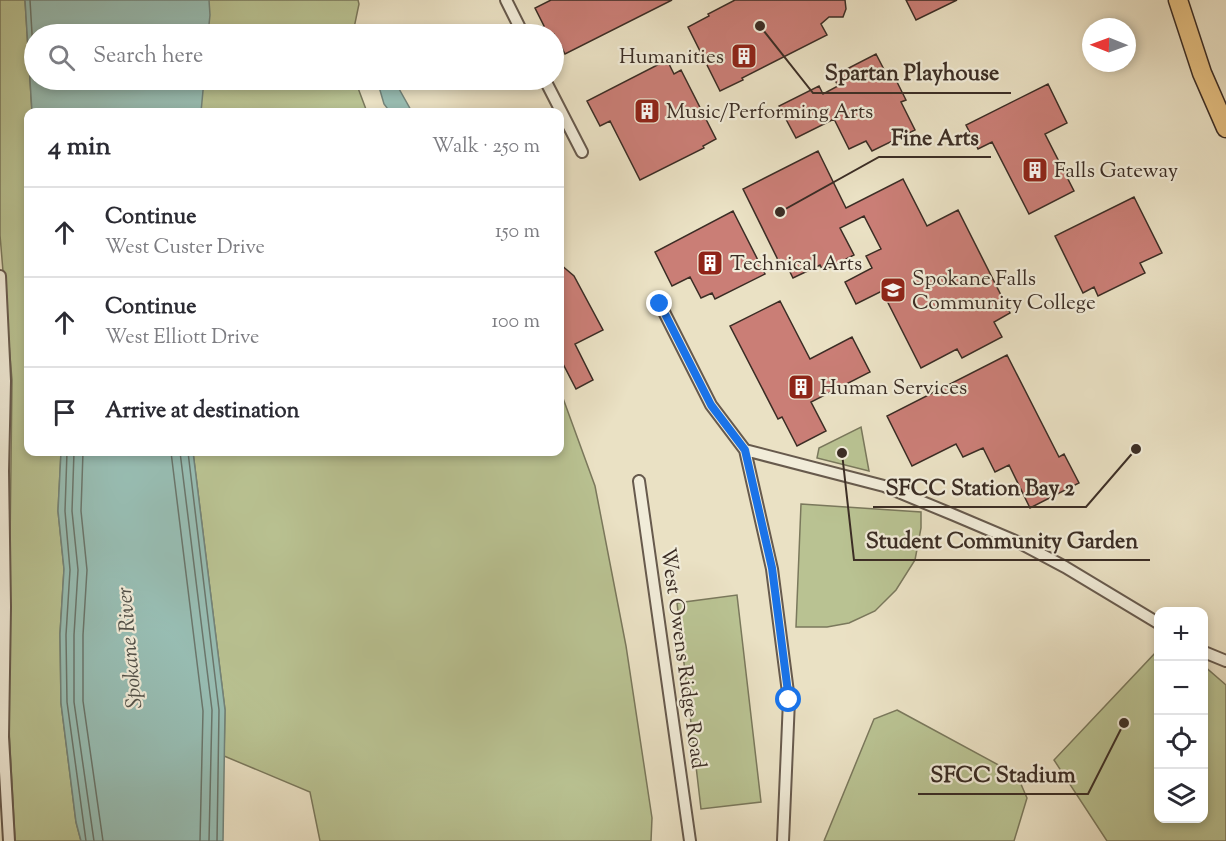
<!DOCTYPE html>
<meta charset="utf-8">
<style>
body{margin:0;font-family:"Sorts Mill Goudy",serif;background:#f7f7f7;color:#2b2b33}
.controls{position:absolute;right:18px;bottom:18px;display:grid;overflow:hidden;border-radius:12px;box-shadow:0 3px 9px #0003}
.controls button{width:54px;height:54px;display:grid;place-items:center;padding:0;border:0;border-bottom:2px solid #e1e1e2;background:#fff;color:#2b2b33;font:30px sans-serif}
.compass{position:absolute;left:1082px;top:18px;width:54px;height:54px;border-radius:50%;background:#fff;box-shadow:0 3px 9px #0003;rotate:271deg}
.stop{position:absolute;width:18px;height:18px;margin:-14px;border:4px solid #1a73e8;border-radius:50%;background:#fff}
.stop.end{background:#1a73e8;border-color:#fff;box-shadow:0 2px 6px #0008}
.list{margin:0;padding:0;list-style:none}
h2{display:flex;justify-content:space-between;align-items:center;height:78px;margin:0;padding:0 24px;font-size:26px}
h2 small{font-size:20px;font-weight:400;color:#7c7c81}
.list li{display:grid;grid-template-columns:39px 1fr auto;gap:18px;align-items:center;box-sizing:border-box;height:90px;padding:0 24px;border-top:2px solid #e1e1e2}
.list b{display:block;font-size:22px;white-space:nowrap}
.list p{margin:0;font-size:20px;white-space:nowrap;color:#7c7c81}
.list em{font-size:20px;font-style:normal;color:#7c7c81}
.icon{flex:none;width:33px;height:33px;fill:none;stroke:currentColor;stroke-width:2;stroke-linecap:round;stroke-linejoin:round}
.map{position:relative;flex:none;width:1226px;height:841px;overflow:hidden}
.search{position:absolute;background:#fff;box-shadow:0 3px 9px #0003;left:24px;top:24px;width:540px;height:66px;display:flex;align-items:center;gap:15px;box-sizing:border-box;padding:0 21px;border-radius:33px;color:#7c7c81;font-size:22px}
.panel{position:absolute;background:#fff;box-shadow:0 3px 9px #0003;left:24px;top:108px;width:540px;height:348px;border-radius:12px}
.map>svg:first-child{display:block}
.green{fill:#b9c292;stroke:#7a785c;stroke-width:1.5}
.water{fill:#98beb4;stroke:#73847b;stroke-width:1.5}
.lines{fill:none;stroke-linecap:round;stroke-linejoin:round}
.shore{stroke:#6a766c;stroke-width:1.5}
.building{fill:#ca7e76;stroke:#3b2d25;stroke-width:1.5}
.minor-casing{stroke:#675a4d;stroke-width:14}
.primary-casing{stroke:#3b2d25;stroke-width:21}
.minor{stroke:#f1ecd9;stroke-width:10}
.primary{stroke:#e5c082;stroke-width:18}
.route{stroke:#1a73e8;stroke-width:8}
.labels{text-anchor:middle;stroke-width:4.5;stroke-linejoin:round;paint-order:stroke}
.poi-label{font-size:21px;fill:#3b2d25;stroke:#f1ecd9;text-anchor:start}
.street-label{font-size:21px;fill:#3b2d25;stroke:#f1ecd9}
.water-label{font-size:22px;font-style:italic;fill:#525149;stroke:#f1ecd9}
.leader{fill:none;stroke:#3b2d25;stroke-width:2}
.callout-dot{fill:#3b2d25;stroke:#f1ecd9;stroke-width:2}
.callout-label{font-size:22px;text-anchor:middle;font-weight:bold;fill:#3b2d25;stroke:#f1ecd9;stroke-width:4.5;stroke-linejoin:round;paint-order:stroke}
</style>
<div class="map">
<svg width="1226" height="841" viewBox="0 0 1226 841">
<rect width="100%" height="100%" fill="#eae1c4"/>
<filter id="stains"><feTurbulence type="fractalNoise" baseFrequency=".00333" numOctaves="4"/><feColorMatrix values="0 0 0 0 .2 0 0 0 0 .09 0 0 0 0 .02 0 0 0 .5 -.17"/></filter>
<radialGradient id="worn" r=".72"><stop offset=".6" stop-color="#630" stop-opacity="0"/><stop offset="1" stop-color="#630" stop-opacity=".3"/></radialGradient>
<path class="green" d="M0,0H25L32,112H28V452H61L58,511L64,569L60,634L61,703L76,822L81,841H15L8,710L12,380L0,235Z
M180,0H358L359,4L354,28L350,34H183Z
M187,80H355L367,112H189Z
M560,390L595,486L626,646L652,818L651,841H320L310,792L224,756L225,710L193,452H560Z
M861,427L869,471L817,458L819,448Z
M801,504L921,512V528L915,560L896,590L875,611L849,623L827,627H796Z
M737,595L761,802L701,809L677,603Z
M1158,650V818H1204V666L1226,685V841H1107L1054,760Z
M897,710L1017,775L1027,798L1014,841H824L874,719Z"/>
<path class="water" d="M25,0H209L210,15L208,34H34V80H204L201,112H32Z
M377,80H394L412,112H390L384,104Z
M61,452H193L225,710L223,841H81L76,822L61,703L60,634L64,569L58,511Z"/>
<g class="lines">
<path class="shore" d="M30,0L34,67
M67,452L65,511L70,570L66,635L67,702L86,841
M74,452L72,511L78,570L74,635V702L94,841
M83,452L81,511L87,570L83,635V701L103,841
M171,452L203,711L200,841
M180,452L212,710L209,841
M188,452L219,710L217,841"/>
</g>
<path class="building" d="M551,0H672L565,54L561,46L558,48L554,34H543L540,28L544,26L535,8Z
M735,0H845L846,9L843,17H829L821,24L827,35L742,78L743,80L720,91L688,27L709,16L708,14Z
M906,0H957L916,20Z
M876,54L890,81L895,78L906,100L901,102L915,130L872,151L866,141L849,149L834,119L796,138L779,106L819,86L823,94L838,86L833,76Z
M667,60L674,74L681,70L716,139L703,146L704,148L640,180L610,121L600,126L587,101Z
M1048,84L1067,123L1045,134L1074,191L1029,214L992,142L978,149L966,125Z
M818,151L846,208L903,179L927,226L958,210L1010,313L994,322L1002,337L962,358L957,349L921,368L882,291L856,304L845,282L872,268L866,256L881,249L864,216L840,228L854,255L823,271L820,265L793,278L785,262L780,264L743,189Z
M1134,197L1162,253L1140,263L1145,273L1098,296L1094,287L1083,293L1055,236Z
M733,211L765,274L715,299L712,293L701,298L690,277L672,286L655,252Z
M560,264L574,276L603,330L575,344L593,380L576,389L560,358Z
M780,301L810,359L852,337L870,372L811,402L826,431L797,446L782,417L778,419L730,326Z
M1007,355L1059,457L1064,454L1079,483L1030,508L1009,465L995,472L983,448L963,457L956,444L912,466L887,416Z"/>
<g class="lines">
<g class="minor-casing">
<path id="minor" d="M506,0L523,34
M545,80L582,152
M0,276L5,381L3,471L5,607L3,737L9,841
M660,304L711,405L745,450L884,486L954,515L1020,543L1065,567L1158,623
M745,450L772,569L789,700L783,841
M639,481L690,841
M1204,652L1226,661"/>
</g>
<g class="primary-casing">
<path id="primary" d="M1178,0L1202,73L1226,128"/>
</g>
<use href="#minor" class="minor"/>
<use href="#primary" class="primary"/>
</g>
<g class="lines">
<path class="route" d="M660,304L711,405L745,450L772,568L789,700"/>
</g>
<defs>
<g id="building-square" transform="scale(1.35)"><rect x="-9" y="-9" width="18" height="18" rx="4" fill="#8f2418" stroke="#f1ecd9"/><path d="M-4-6H4V6H1V3H-1V6H-4ZM-2.5-4.3h1.7v1.8h-1.7ZM.8-4.3h1.7v1.8H.8ZM-2.5-1h1.7V.8h-1.7ZM.8-1h1.7V.8H.8Z" fill="#fff"/></g>
<g id="university-square" transform="scale(1.35)"><rect x="-9" y="-9" width="18" height="18" rx="4" fill="#8f2418" stroke="#f1ecd9"/><path d="M0-5L7-2L0 1L-7-2ZM-4 1L0 2.5L4 1V4Q0 6-4 4Z" fill="#fff"/></g>
</defs>
<g fill-rule="evenodd">
<use href="#building-square" x="744" y="56"/>
<use href="#building-square" x="647" y="111"/>
<use href="#building-square" x="1035" y="170"/>
<use href="#building-square" x="710" y="263"/>
<use href="#university-square" x="893" y="290"/>
<use href="#building-square" x="801" y="387"/>
</g>
<g class="labels">
<g class="poi-label">
<text x="724" y="63" text-anchor="end">Humanities</text>
<text x="666" y="118">Music/Performing Arts</text>
<text x="1054" y="177">Falls Gateway</text>
<text x="730" y="270">Technical Arts</text>
<text x="912" y="285">Spokane Falls<tspan x="912" dy="24">Community College</tspan></text>
<text x="820" y="394">Human Services</text>
</g>
<g class="street-label">
<text transform="translate(684 658) rotate(82)" y="7">West Owens Ridge Road</text>
</g>
<g class="water-label">
<text transform="translate(128 648) rotate(-95)" y="8">Spokane River</text>
</g>
</g>
<path class="leader" d="M760 26L813 93H1011M780 212L879 157H991M1136 449L1086 507H873M842 453L854 560H1150M1124 723L1088 794H918"/>
<g class="callout-dot">
<circle cx="760" cy="26" r="6"/>
<circle cx="780" cy="212" r="6"/>
<circle cx="1136" cy="449" r="6"/>
<circle cx="842" cy="453" r="6"/>
<circle cx="1124" cy="723" r="6"/>
</g>
<g class="callout-label">
<text x="912" y="80">Spartan Playhouse</text>
<text x="935" y="145">Fine Arts</text>
<text x="980" y="495">SFCC Station Bay 2</text>
<text x="1002" y="548">Student Community Garden</text>
<text x="1003" y="782">SFCC Stadium</text>
</g>
<rect width="100%" height="100%" filter="url(#stains)"/>
<rect width="100%" height="100%" fill="url(#worn)"/>
</svg>
<div class="controls">
<button>+</button>
<button>−</button>
<button><svg class="icon" aria-label="locate" viewBox="0 0 24 24"><circle cx="12" cy="12" r="6"/><path d="M12 2v4M12 18v4M2 12h4M18 12h4"/></svg></button>
<button><svg class="icon" aria-label="layers" viewBox="0 0 24 24"><path d="M12 4l9 5-9 5-9-5zM3 14l9 5 9-5"/></svg></button>
</div>
<svg class="compass" viewBox="-18 -18 36 36"><path d="M0-13l5 13h-10z" fill="#e53935"/><path d="M0 13l5-13h-10z" fill="#7c7c81"/></svg>
<div class="stop" style="left:789px;top:700px"></div>
<div class="stop end" style="left:660px;top:304px"></div>
<div class="search"><svg class="icon" aria-label="search" viewBox="0 0 24 24"><circle cx="10" cy="10" r="6"/><path d="M15 15l6 6"/></svg>Search here</div>
<section class="panel">
<h2>4 min<small>Walk · 250 m</small></h2>
<ul class="list">
<li><svg class="icon" aria-label="ahead" viewBox="0 0 24 24"><path d="M12 20V5M6 11l6-6 6 6"/></svg><div><b>Continue</b><p>West Custer Drive</p></div><em>150 m</em></li>
<li><svg class="icon" aria-label="ahead" viewBox="0 0 24 24"><path d="M12 20V5M6 11l6-6 6 6"/></svg><div><b>Continue</b><p>West Elliott Drive</p></div><em>100 m</em></li>
<li><svg class="icon" aria-label="arrive" viewBox="0 0 24 24"><path d="M6 21V4h12l-3 4 3 4H6"/></svg><div><b>Arrive at destination</b></div></li>
</ul>
</section>
</div>
